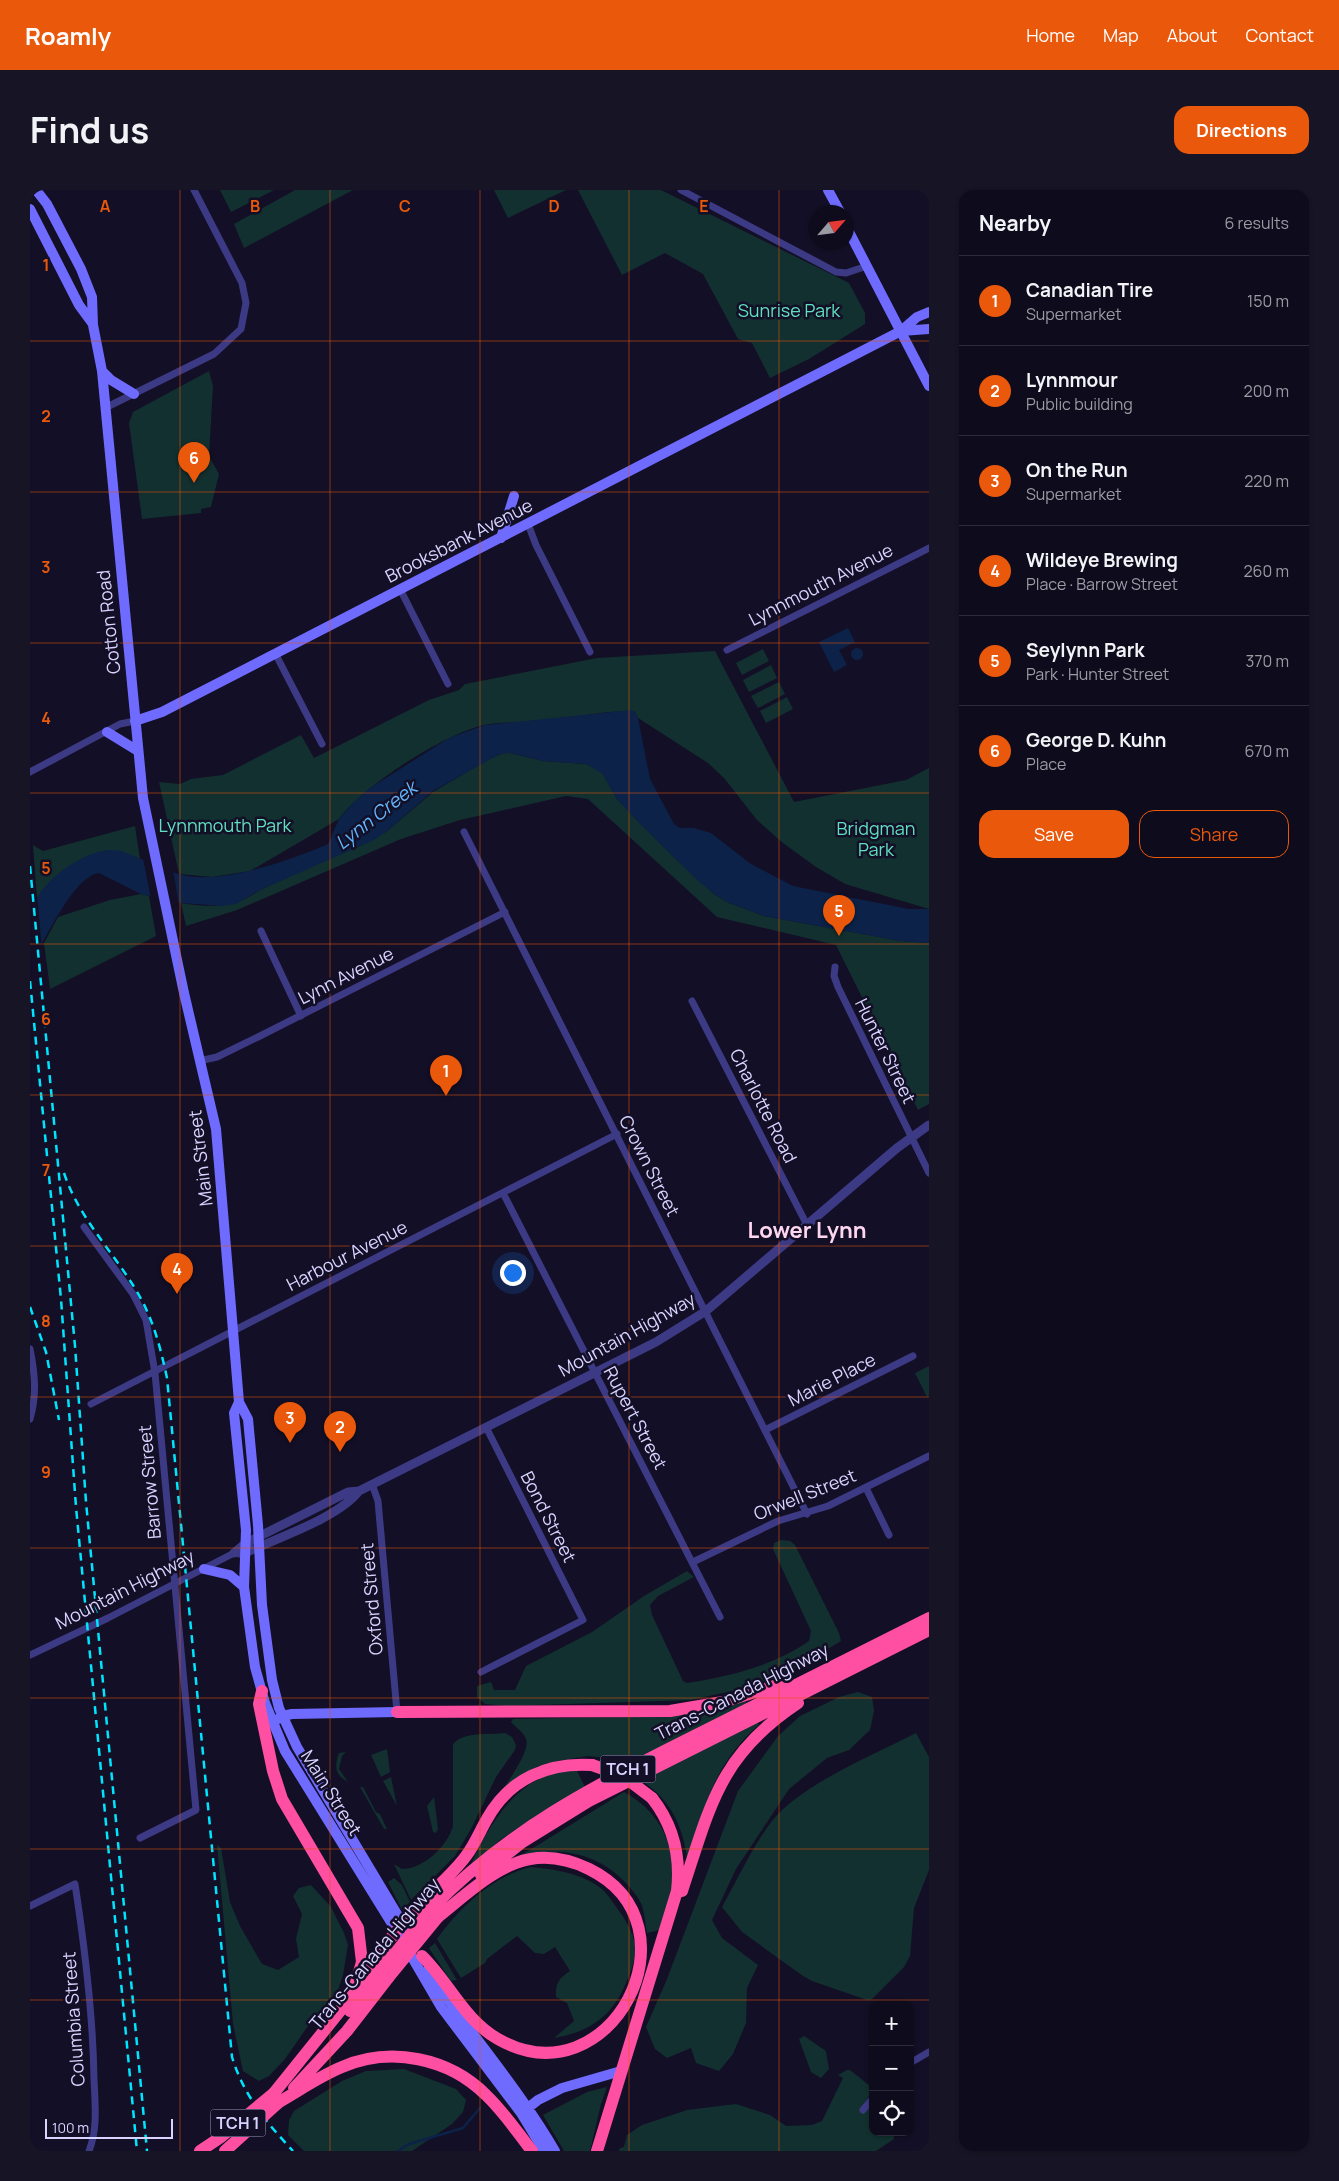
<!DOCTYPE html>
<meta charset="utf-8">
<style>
body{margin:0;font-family:Manrope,sans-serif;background:#171425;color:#f1f3f6}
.controls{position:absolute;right:15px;bottom:15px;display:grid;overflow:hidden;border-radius:10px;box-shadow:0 1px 4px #0004}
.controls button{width:45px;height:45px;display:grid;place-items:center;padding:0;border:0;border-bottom:1px solid #2e2b3b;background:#0e0b1c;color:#f1f3f6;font:25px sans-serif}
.compass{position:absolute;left:779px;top:15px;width:45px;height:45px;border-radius:50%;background:#0e0b1c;box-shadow:0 1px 4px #0004;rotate:62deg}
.scale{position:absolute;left:15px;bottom:12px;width:128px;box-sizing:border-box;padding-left:5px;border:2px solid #d9d4ff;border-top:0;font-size:14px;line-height:18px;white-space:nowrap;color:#d9d4ff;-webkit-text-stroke:4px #130f26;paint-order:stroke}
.you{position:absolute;left:482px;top:1082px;width:18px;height:18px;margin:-12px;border:4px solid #fff;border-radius:50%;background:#1a73e8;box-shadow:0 0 0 8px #1a73e833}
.badge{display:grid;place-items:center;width:32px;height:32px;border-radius:50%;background:#ea580c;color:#fff;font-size:16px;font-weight:700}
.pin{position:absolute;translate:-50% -41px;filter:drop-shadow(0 1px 2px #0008)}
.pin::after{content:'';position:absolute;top:26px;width:18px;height:15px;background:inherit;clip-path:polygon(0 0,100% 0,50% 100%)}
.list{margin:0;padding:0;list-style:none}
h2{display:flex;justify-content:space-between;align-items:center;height:65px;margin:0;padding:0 20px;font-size:21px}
h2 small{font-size:16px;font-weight:400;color:#9b9ba3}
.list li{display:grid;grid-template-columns:32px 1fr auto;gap:15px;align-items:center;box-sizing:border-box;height:90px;padding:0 20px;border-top:1px solid #2e2b3b}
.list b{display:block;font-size:19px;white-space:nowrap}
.list p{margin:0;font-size:16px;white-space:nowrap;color:#9b9ba3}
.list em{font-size:16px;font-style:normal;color:#9b9ba3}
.actions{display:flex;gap:10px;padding:15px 20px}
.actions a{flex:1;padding:11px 0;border:1px solid #ea580c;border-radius:15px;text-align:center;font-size:18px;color:#ea580c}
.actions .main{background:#ea580c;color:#fff}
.icon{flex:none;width:28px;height:28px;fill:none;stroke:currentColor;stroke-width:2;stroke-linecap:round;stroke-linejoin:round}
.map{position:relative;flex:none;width:899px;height:1961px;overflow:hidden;border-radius:15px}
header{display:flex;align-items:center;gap:30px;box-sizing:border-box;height:70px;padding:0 25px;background:#ea580c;color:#fff}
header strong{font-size:24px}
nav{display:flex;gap:28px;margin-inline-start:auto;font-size:18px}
.intro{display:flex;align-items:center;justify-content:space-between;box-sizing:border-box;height:120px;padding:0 30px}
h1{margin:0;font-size:35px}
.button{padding:12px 22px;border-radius:15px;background:#ea580c;color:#fff;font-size:18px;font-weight:700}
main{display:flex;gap:30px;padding:0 30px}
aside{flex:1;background:#0e0b1c;border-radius:15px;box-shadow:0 1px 4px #0004}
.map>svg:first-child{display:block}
.green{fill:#12302f}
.water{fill:#0c2248}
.pier{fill:#130f26}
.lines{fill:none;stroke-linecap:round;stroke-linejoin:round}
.stream{stroke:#0c2248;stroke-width:2.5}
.minor{stroke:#3d3a85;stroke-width:7}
.tertiary{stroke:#3d3a85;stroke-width:9}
.secondary{stroke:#6f6bff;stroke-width:10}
.motorway{stroke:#ff4fa3;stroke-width:12}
.rail{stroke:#00e5ff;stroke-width:2.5;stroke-dasharray:8 6;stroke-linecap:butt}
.motorway-bridge{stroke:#ff4fa3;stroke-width:12}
.grid{fill:none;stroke:#e8590c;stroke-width:1;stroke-opacity:0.55}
.labels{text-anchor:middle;stroke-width:5;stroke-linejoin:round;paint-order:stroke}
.shield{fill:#130f26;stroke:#9e99be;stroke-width:1}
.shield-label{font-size:16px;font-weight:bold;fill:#d9d4ff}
.park-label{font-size:18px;fill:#5fe0c0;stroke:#130f26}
.street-label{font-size:18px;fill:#d9d4ff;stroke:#130f26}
.water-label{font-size:19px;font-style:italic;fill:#62b6ff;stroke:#130f26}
.district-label{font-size:22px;font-weight:bold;fill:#ffd6f0;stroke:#130f26}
.grid-label{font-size:16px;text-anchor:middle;font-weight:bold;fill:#e8590c;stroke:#130f26;stroke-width:5;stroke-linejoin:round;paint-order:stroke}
</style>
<header>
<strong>Roamly</strong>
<nav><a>Home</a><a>Map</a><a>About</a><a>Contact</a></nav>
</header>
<div class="intro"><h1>Find us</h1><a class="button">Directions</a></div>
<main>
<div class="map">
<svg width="899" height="1961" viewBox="0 0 899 1961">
<rect width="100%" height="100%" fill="#130f26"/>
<path class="green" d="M190,0H244L201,22Z
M265,0H323L214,58L204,34Z
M464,0H536L478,28Z
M548,0H631L819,93L835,123V134L779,169L740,188L722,153L708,149L673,84L635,63L592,85Z
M179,181L183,196L179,266L189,284L181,317L171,319V323L112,329L99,233L103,222Z
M733,459L739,471L712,485L706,473Z
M685,461L764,612L876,590L899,578V719L815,694L786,677L753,653L727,630L694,588L678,573L608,528L605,522C578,520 552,526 526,530C503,533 477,531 454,535C414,544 333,596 309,629L220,681L182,687L149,684L129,592L150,594L161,589L193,585L271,545L284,568L399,510L429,500L435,494L567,468Z
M741,475L747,488L719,502L713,490Z
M749,492L755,504L728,518L721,506Z
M757,507L763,519L736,533L730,521Z
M476,562L513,571L556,574L565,578L573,584L587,609L641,664L684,704L697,712L734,726L871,751L899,753V914L888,920L806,755L687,727L558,609L536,606L430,630L371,649L207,720L156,736L151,713C182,718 205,718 230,700L356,642L403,602L461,568Z
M105,636L110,669L90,661L24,688L7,708L3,655L13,661Z
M111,704L119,706L126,746L20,799L14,753L28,727L80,710Z
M899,1176V1205L897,1207L885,1183Z
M751,1350L760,1351L765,1355L809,1443L811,1451L761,1481L720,1497L661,1510L477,1516L455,1514L447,1507V1496L461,1492L464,1500H485L496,1476L562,1442L614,1406L657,1381L664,1387L628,1406L620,1415L622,1425L653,1491L657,1493C700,1486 743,1476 779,1451L781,1441L743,1359L744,1353Z
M828,1502L842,1507L844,1521L840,1540L819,1560L797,1568L759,1599L706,1679L682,1730L692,1748L728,1775L717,1798L716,1833L703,1864L689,1881L666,1873L661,1858L637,1868L625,1859L616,1837L637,1789L708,1601L748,1546L770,1526L809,1507Z
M715,1511L718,1515L608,1571L558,1566L522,1572L506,1577L470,1604C477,1592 501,1561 496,1549C493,1541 486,1538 481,1532L483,1529L638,1526L677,1521Z
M727,1532L729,1535C684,1573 672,1621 658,1674C653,1637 643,1612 611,1590Z
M475,1543L482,1547L486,1555L485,1560L466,1587L441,1639L425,1666L381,1710L364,1674L372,1679C394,1679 418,1655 423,1636V1555C431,1541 461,1545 475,1543Z
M886,1543L899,1567V1680L884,1718L880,1766L874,1777L842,1809L837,1810L782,1791L773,1786L712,1742L692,1717C707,1690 724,1654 742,1631C771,1594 844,1565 886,1543Z
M357,1559L360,1582L351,1587L341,1565Z
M316,1562L312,1566L309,1579L318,1592C305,1585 304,1577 309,1563Z
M547,1581L555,1597L507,1625L470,1650L439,1679C455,1642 480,1598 520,1584C529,1581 539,1581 547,1581Z
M361,1587L367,1616L353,1591Z
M330,1597H333L346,1622L350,1624L357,1639H354Z
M594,1602C635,1624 648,1663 641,1707C639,1718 633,1730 630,1740L617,1743C615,1734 615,1725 612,1716C610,1709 602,1700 597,1694C568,1663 531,1656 490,1666Z
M404,1607L408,1639L406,1643L403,1642L397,1616Z
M187,1655L191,1658L200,1712L210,1736L232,1774L248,1780L269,1767L266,1749L272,1724L263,1706L269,1698L281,1695L301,1717L314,1743L318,1755L313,1785L305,1809L278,1836L255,1869L239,1886L229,1891L213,1881L203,1834Z
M501,1677C525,1679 555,1684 573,1700C580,1707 586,1717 592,1725C598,1734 606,1749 605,1760C605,1772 600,1783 596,1793C582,1827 559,1842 524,1848L544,1831L537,1813L526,1807C525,1794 529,1788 540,1781L525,1757L514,1764L505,1763L487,1746L457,1769L455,1773L431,1788L407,1749C430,1717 463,1686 501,1677Z
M364,1688L372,1695L380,1712L372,1720L358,1692Z
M405,1753L427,1790L421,1791L399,1758Z
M774,1846L796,1861L799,1879L791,1888L781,1882L769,1849Z
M374,1879L426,1899L436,1910L433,1922L422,1934L382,1961H274L258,1945L259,1930L264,1921L312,1891L336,1881Z
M817,1880H820L840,1896V1904L833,1916L843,1914V1942H863L864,1949L846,1961H589L590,1958L594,1957L597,1945L612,1935L657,1920L706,1914L740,1925L756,1936L782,1935L792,1931L813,1888L808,1885Z
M577,1897L571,1914L560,1961H534L513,1925L557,1902Z"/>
<path class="water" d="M818,438L825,452L809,460L817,475L804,482L789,452Z
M821 464a6 6 0 1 1 12 0a6 6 0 1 1-12 0Z
M601,520L605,522L608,528L620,589L644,634L650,638H664L681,643L721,674L763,696L879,719H899V753L871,751L734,726L697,712L684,704L667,690L604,628L587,609L573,584L556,574L513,571L481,563L470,564L403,601L356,642L344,650L230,700L206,714L192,716L151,713L111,704L69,683C43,686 14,753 0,775C1,761 3,716 8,707C20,684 64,654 90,661C116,669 139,685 166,687C206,689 261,670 298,654L309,629L323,613L340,598L419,548L455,535Z"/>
<path class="pier" d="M113,668L143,679L149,716L121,709Z
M7,704L12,760L0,777V713Z"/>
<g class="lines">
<path class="stream" d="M368,1961L379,1954L433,1938L450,1918"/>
<path class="minor" d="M651,0L806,82L816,83L837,76
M75,218L184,164L211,139L216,113L212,93L164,0
M498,334L506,355L560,462
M370,399L418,494
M697,460L899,358
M245,463L292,554
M0,582L90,534L105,531
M434,642L777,1324
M231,741L271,826
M805,777L804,786L808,797L899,983
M662,811L777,1035
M169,871L187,867L228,847L475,722
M473,1003L690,1427
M54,1037L103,1104L116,1130L125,1183L166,1620L110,1648
M0,1159C5,1184 7,1205 0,1229
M61,1214L587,944
M735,1240L883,1166
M342,1294L348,1311L367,1522
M836,1298L859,1345
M663,1372L748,1331L798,1316L899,1266
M0,1465L78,1428L204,1363
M451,1482L553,1430L456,1237
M0,1716L45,1694C55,1759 63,1823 64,1889C65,1914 68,1938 59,1961
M880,1873L899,1862
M833,1920L843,1908"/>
<path class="tertiary" d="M204,1363L216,1353L318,1302L329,1301L626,1152L676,1121L867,958L899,935
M209,1363H215C247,1348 308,1328 329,1301"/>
<path class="secondary" d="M6,0L17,14L51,79L62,107L63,135L72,181L113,608L154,803L186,939L209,1212L218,1229L228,1335L232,1415L242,1490L249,1518L267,1557L376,1739
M798,0L810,22
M0,19L49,115L63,134
M816,36L899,196
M871,141L899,139
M72,181L81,190L104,204
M471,348L484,306
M105,531L132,522L871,141L887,127L899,122
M77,542L108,561
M209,1212L204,1223L216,1340L214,1397L225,1477L235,1513L255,1561L369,1745
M174,1379L200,1385L214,1397
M248,1529L252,1526L262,1524L367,1522
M376,1757L411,1817L491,1923L514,1961
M398,1780C438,1842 488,1897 525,1961
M494,1921L508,1910L532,1898L591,1881"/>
<path class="motorway" d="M232,1501L229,1514L243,1581L252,1609L328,1738L332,1772L323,1803
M367,1522L640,1521L693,1512L754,1493
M451,1685L491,1653L559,1611L899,1440
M652,1701C680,1617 689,1565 768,1513
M397,1707C410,1694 425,1681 436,1666C445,1654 450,1641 457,1629C479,1589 518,1572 562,1575
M403,1717C485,1634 569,1594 672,1542C747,1504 823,1466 899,1428
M392,1766C419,1792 434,1830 468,1849C580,1913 673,1735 559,1679C536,1668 510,1664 486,1673C457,1684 432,1708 408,1727
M320,1821L352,1779
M264,1898L317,1841L358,1788
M244,1903L310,1821L345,1770
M249,1912C270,1900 290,1886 312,1877C361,1856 419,1868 456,1905C474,1922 487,1942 502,1961
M567,1961L647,1701C651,1666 644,1636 622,1608"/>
<path class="rail" d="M0,676L45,1156L56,1312L117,1961
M0,791L31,1109L46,1317L107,1961
M34,983C50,1031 86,1064 110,1107C124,1132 131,1160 137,1188L202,1867C214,1906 236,1932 263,1961
M0,1117L16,1162L29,1230"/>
<path class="motorway-bridge" d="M562,1575L593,1586L622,1608
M345,1770L369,1737L397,1707
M352,1779L403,1717
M358,1788L408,1727
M170,1961L191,1947L244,1903
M195,1961L249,1912"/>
</g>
<path class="grid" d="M150,0V1961M300,0V1961M450,0V1961M599,0V1961M749,0V1961M0,151H899M0,302H899M0,453H899M0,603H899M0,754H899M0,905H899M0,1056H899M0,1207H899M0,1358H899M0,1508H899M0,1659H899M0,1810H899"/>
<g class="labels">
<g class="shield">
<rect x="570.5" y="1565.5" width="55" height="27" rx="4"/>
<rect x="180.5" y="1919.5" width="55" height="27" rx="4"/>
</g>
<g class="shield-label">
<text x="598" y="1585">TCH 1</text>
<text x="208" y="1939">TCH 1</text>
</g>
<g class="park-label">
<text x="759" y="127">Sunrise Park</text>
<text x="195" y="642">Lynnmouth Park</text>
<text x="846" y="645">Bridgman<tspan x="846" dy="21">Park</tspan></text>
</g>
<g class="street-label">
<text transform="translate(429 351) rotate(-27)" y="6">Brooksbank Avenue</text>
<text transform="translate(791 395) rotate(-27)" y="6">Lynnmouth Avenue</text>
<text transform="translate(79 432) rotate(-96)" y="6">Cotton Road</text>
<text transform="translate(316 786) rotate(-27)" y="6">Lynn Avenue</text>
<text transform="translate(855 861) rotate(64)" y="6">Hunter Street</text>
<text transform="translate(733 916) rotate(63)" y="6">Charlotte Road</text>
<text transform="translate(171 968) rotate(-97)" y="6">Main Street</text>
<text transform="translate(619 976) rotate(63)" y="6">Crown Street</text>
<text transform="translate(317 1066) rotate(-27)" y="6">Harbour Avenue</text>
<text transform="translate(597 1145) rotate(-29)" y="6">Mountain Highway</text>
<text transform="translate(802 1190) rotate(-27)" y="6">Marie Place</text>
<text transform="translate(605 1228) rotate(62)" y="6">Rupert Street</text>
<text transform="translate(120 1292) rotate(-95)" y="6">Barrow Street</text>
<text transform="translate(775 1305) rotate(-22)" y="6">Orwell Street</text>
<text transform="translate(518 1327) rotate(63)" y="6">Bond Street</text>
<text transform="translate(95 1400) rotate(-27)" y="6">Mountain Highway</text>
<text transform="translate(342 1409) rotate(-95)" y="6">Oxford Street</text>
<text transform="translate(712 1502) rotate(-27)" y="6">Trans-Canada Highway</text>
<text transform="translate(301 1603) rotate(58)" y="6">Main Street</text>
<text transform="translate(345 1764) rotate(-50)" y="6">Trans-Canada Highway</text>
<text transform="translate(44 1829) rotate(-94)" y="6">Columbia Street</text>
</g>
<g class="water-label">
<text transform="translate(346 625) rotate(-38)" y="7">Lynn Creek</text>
</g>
<g class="district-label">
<text x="777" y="1048">Lower Lynn</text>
</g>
</g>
<g class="grid-label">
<text x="75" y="22">A</text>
<text x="225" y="22">B</text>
<text x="375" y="22">C</text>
<text x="524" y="22">D</text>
<text x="674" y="22">E</text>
<text x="16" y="81">1</text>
<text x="16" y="232">2</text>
<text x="16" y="383">3</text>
<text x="16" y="534">4</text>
<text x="16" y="684">5</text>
<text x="16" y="835">6</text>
<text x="16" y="986">7</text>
<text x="16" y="1137">8</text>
<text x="16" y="1288">9</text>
</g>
</svg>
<div class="controls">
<button>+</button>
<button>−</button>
<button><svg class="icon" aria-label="locate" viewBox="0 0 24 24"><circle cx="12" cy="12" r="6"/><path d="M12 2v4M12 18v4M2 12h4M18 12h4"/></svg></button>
</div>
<svg class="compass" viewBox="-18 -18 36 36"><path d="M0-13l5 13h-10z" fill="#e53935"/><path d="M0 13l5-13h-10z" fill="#9b9ba3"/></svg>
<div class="scale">100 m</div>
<div class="you"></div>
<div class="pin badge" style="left:416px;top:906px">1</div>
<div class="pin badge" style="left:310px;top:1262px">2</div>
<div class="pin badge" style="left:260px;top:1253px">3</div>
<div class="pin badge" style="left:147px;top:1104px">4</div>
<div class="pin badge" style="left:809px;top:746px">5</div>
<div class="pin badge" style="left:164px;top:293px">6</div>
</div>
<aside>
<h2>Nearby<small>6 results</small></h2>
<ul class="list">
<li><span class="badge">1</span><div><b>Canadian Tire</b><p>Supermarket</p></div><em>150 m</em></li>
<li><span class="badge">2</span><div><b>Lynnmour</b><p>Public building</p></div><em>200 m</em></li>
<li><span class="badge">3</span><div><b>On the Run</b><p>Supermarket</p></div><em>220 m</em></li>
<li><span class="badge">4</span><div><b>Wildeye Brewing</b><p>Place · Barrow Street</p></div><em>260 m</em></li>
<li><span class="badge">5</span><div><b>Seylynn Park</b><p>Park · Hunter Street</p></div><em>370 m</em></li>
<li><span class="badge">6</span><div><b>George D. Kuhn</b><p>Place</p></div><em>670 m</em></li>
</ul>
<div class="actions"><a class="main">Save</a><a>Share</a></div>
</aside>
</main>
